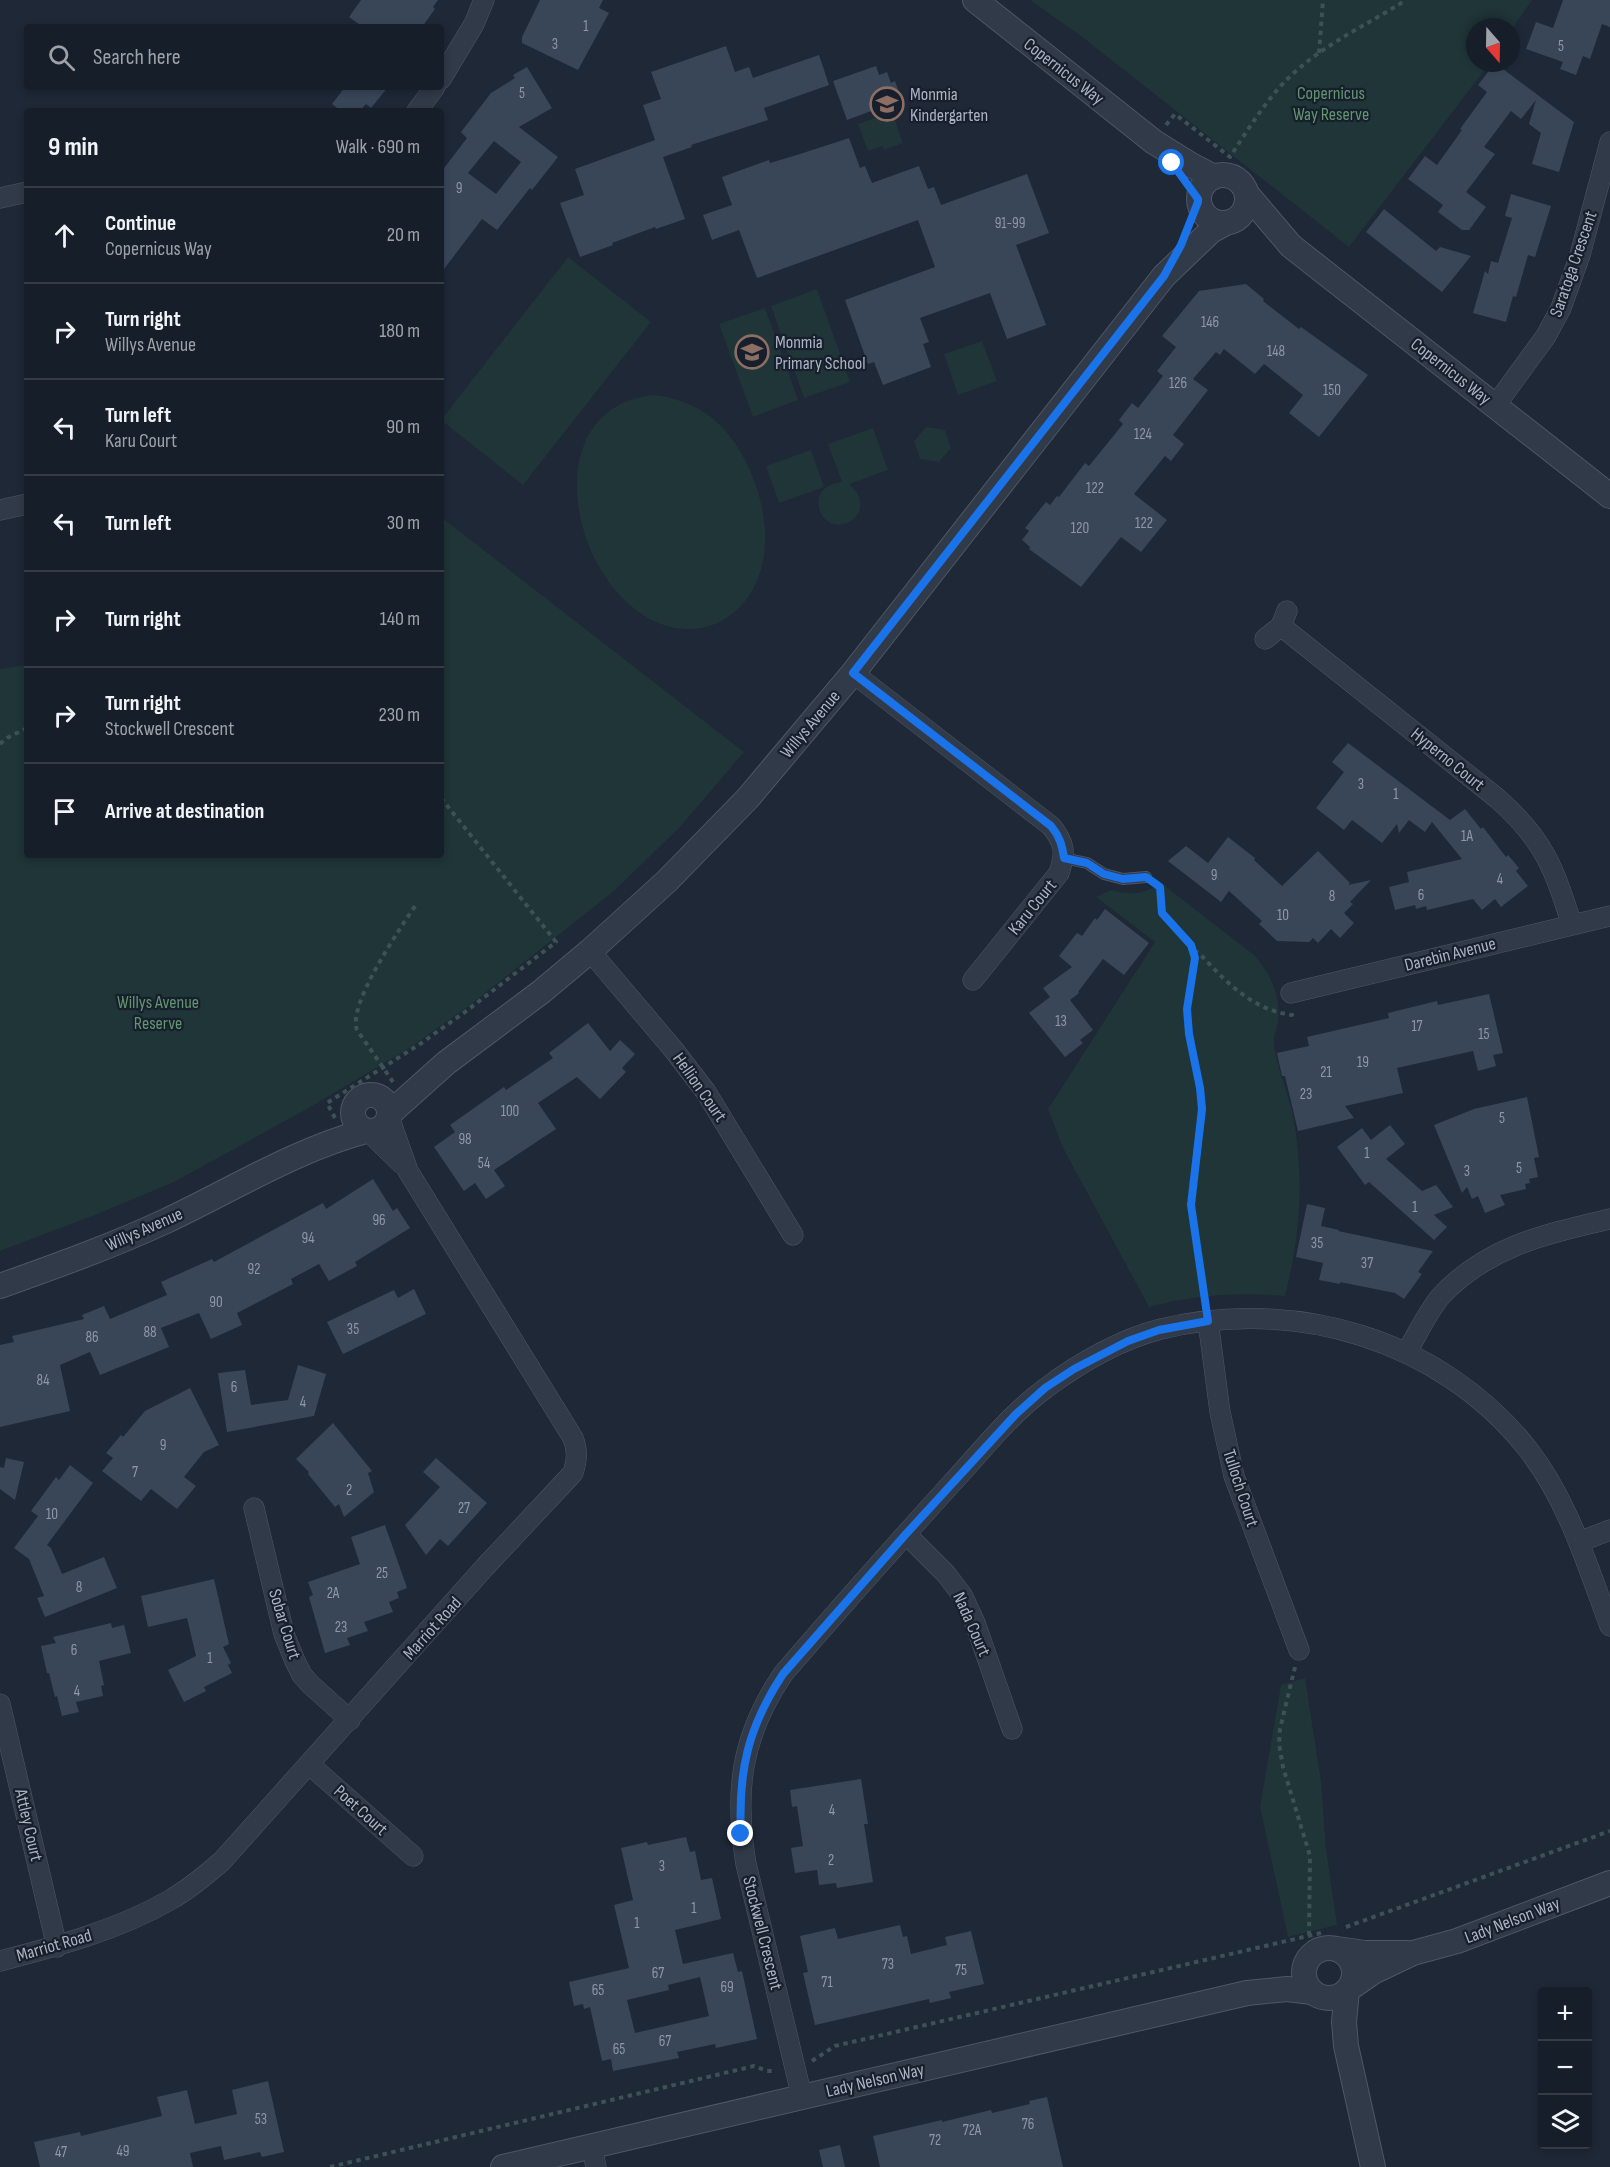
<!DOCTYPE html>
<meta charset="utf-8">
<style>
body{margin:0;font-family:"Sofia Sans Condensed",sans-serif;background:#1f2731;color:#f1f3f6}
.controls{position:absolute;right:18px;bottom:18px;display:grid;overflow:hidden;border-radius:6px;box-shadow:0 3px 9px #0003}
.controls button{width:54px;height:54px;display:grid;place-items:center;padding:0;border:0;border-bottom:2px solid #353c46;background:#161e29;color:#f1f3f6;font:30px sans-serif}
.compass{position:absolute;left:1466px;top:18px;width:54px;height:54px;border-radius:50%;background:#161e29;box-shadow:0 3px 9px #0003;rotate:160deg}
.stop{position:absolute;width:18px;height:18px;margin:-14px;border:4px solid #1a73e8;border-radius:50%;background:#fff}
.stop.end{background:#1a73e8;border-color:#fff;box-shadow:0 2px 6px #0008}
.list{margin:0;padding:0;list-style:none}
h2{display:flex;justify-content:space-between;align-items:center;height:78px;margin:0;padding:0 24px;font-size:26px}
h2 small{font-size:20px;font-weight:400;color:#9ea2a8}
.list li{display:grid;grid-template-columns:39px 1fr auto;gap:18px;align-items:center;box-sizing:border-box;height:96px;padding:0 24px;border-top:2px solid #353c46}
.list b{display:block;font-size:22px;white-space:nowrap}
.list p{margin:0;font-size:20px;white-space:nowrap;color:#9ea2a8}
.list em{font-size:20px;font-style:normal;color:#9ea2a8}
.icon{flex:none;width:33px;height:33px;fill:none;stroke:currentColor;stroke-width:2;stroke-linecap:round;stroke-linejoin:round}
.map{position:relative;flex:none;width:1610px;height:2167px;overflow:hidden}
.search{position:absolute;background:#161e29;box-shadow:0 3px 9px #0003;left:24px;top:24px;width:420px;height:66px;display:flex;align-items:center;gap:15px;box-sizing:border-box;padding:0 21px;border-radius:6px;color:#9ea2a8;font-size:22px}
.panel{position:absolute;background:#161e29;box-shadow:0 3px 9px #0003;left:24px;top:108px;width:420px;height:750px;border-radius:6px}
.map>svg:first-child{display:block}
.green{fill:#1f3538}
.building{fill:#394658;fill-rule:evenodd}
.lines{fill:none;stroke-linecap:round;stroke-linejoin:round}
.service-casing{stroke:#4f5766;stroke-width:12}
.minor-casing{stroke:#4f5766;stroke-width:21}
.tertiary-casing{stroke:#4f5766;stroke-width:26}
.path{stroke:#3d5256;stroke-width:4;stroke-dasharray:4.5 4.5;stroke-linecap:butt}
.service{stroke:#313a48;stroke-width:10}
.minor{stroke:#313a48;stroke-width:20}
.tertiary{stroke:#313a48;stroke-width:24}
.route{stroke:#1a73e8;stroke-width:8}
.labels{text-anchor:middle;stroke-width:4.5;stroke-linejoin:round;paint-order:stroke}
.number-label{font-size:15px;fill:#8e98aa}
.street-label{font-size:18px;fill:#abb4c5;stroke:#171f2c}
.park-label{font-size:18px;fill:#61966f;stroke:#171f2c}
.poi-label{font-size:18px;fill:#abb4c5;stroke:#171f2c;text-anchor:start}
</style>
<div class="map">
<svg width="1610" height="2167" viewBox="0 0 1610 2167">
<rect width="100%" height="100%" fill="#1e2837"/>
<path class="green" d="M1030,0H1532L1511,31V27H1475V63H1490L1349,247L1081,36Z
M892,112L903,143L884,150L882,146L868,151L858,124Z
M568,257L651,322L523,485L441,420Z
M817,289L850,382L804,398L771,306Z
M765,308L798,400L753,417L719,324Z
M982,341L997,381L958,395L944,354Z
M653,395C675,397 693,404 711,417C761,457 789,560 738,609C720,626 696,633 671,627C572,602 529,408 653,395Z
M926,427L945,430L951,448L939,462L920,459L914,441Z
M873,428L888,470L849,484C856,490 862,497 860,508C859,514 855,520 849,522C820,537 801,486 842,482L828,444Z
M811,450L824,487L779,503L766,466Z
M441,517L744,752L680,827L614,891L470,1005L408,1049L307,1109L174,1182L100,1213L0,1251V669L27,665V855H441Z
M1161,883L1254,955C1271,974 1281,996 1278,1022C1277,1028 1274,1034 1274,1040C1274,1059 1287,1090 1292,1111C1305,1174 1301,1234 1285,1296C1238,1292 1195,1295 1149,1307L1062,1146L1048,1109L1155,942L1096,897L1111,890C1130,896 1145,894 1161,883Z
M1305,1678L1321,1781L1326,1849L1337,1925L1288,1937L1260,1807L1281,1685Z"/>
<path class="building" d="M361,0H438L433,7L435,9L422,27H363L349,17Z
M540,0H603L599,8L609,13L578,70L522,43V37Z
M1563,0H1610V27L1602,24L1590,59L1583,56L1576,75L1560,69L1563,62L1526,49L1536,22L1553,28Z
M726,46L735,72L749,67L753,78L819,55L829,85L764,108L768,120L691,145L692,147L663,157L685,219L656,229L655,227L612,243L613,245L580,257L560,203L584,195L575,169L655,140L643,105L661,99L651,72Z
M1495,63L1574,122L1559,172L1532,164L1541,133L1529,124L1536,100L1521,119L1511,111L1484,147L1495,154L1466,192L1486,207L1469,230H1462L1438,212L1443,205L1408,179L1425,156L1437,165L1462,130L1460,129L1487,92L1478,85Z
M876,66L879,75L887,72L891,83L895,81L901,98L897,100L898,101L847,120L833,81Z
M527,67L552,108L519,127L558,157L532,190L530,188L497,230L482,219L441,273V172L467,138L461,132L491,93L515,78L513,75ZM494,141L521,162L496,194L468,173Z
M345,87H388L371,108L366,104L360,111H341L332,104Z
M849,138L860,168L865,166L872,183L919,166L928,189L934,187L941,205L1027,174L1049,233L1016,245L1046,325L1007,339L990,293L920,318L929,342L923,344L931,367L883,385L874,362L868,364L845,300L935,267L918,220L757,278L739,230L712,240L703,215L732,205L722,177L769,160L770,163L800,154Z
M1511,194L1551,206L1535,257L1528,255L1516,297L1513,296L1506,322L1473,313L1485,271L1488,274L1491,261L1498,263L1512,218L1505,216Z
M1384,209L1436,251L1440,247L1471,256L1442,292L1366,232Z
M1246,284L1264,299L1263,301L1299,329L1301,327L1368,375L1319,437L1289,413L1303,395L1264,364L1255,374L1224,349L1220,355L1216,352L1193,379L1208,390L1173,435L1184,444L1171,461L1165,456L1134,494L1167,520L1141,552L1121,537L1081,587L1029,549L1030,547L1022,540L1029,531L1025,528L1046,502L1050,505L1057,496L1059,497L1085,463L1089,466L1123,424L1119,420L1132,403L1138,408L1163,376L1157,371L1176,347L1162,336L1199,291Z
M1348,743L1450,820L1465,809L1481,829L1483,827L1506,857L1508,855L1519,868L1516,871L1528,886L1501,907L1495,899L1482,910L1473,899L1427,910L1426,906L1416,909L1415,905L1395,910L1389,887L1409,882L1407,872L1462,859L1432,822L1425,832L1409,820L1399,833L1397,824L1382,843L1352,820L1344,830L1316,808L1344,772L1332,762Z
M1228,837L1255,858L1254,860L1282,886L1318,851L1350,883L1348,885L1371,880L1350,902L1353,904L1344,913L1354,923L1340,938L1331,929L1318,943L1313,938L1309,942L1277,941L1259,924L1262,921L1229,891L1221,902L1168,861L1186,846L1208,863Z
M1105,909L1149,943L1124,975L1103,959L1078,992L1079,993L1070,1000L1093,1030L1080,1040L1083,1043L1065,1057L1029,1013L1050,997L1043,988L1072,967L1059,956L1077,933L1082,936L1095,918L1097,920Z
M1489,994L1503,1053L1493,1055L1496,1066L1478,1071L1473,1051L1397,1068L1403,1093L1345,1106L1354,1118L1298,1131L1285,1076H1282L1277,1053L1309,1046L1307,1037L1389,1018L1388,1013L1437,1001L1438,1005Z
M588,1023L610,1051L620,1040L635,1054L622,1068L626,1072L600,1099L577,1077L538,1103L556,1129L494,1170L505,1186L486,1199L475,1183L464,1191L434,1147L455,1132L450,1125L504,1087L506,1090L553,1058L549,1053Z
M1527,1097L1539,1157L1534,1158L1538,1177L1529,1179L1530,1183L1525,1184L1526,1189L1500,1195L1505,1205L1485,1213L1478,1196L1472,1199L1467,1187L1462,1193L1434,1125L1474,1109Z
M1390,1125L1405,1144L1386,1159L1422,1191L1436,1185L1453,1207L1434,1215L1447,1227L1434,1240L1369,1182L1365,1185L1337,1147L1362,1128L1371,1140Z
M373,1179L393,1211L397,1208L410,1228L355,1262L357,1266L329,1281L319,1264L291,1279L293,1284L237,1313L242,1325L211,1339L199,1313L161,1328L169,1347L100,1375L90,1352L60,1365L70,1411L0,1427V1345L14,1342L12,1336L84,1319L82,1315L104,1306L110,1319L167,1295L161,1282L212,1259L214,1262L323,1203L326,1209Z
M1307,1204L1325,1208L1321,1226L1339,1230L1338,1231L1433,1251L1418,1272L1422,1274L1404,1299L1395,1293L1340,1282V1284L1319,1280L1323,1263L1296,1257Z
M414,1289L426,1314L343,1354L327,1322L394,1290L398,1298Z
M298,1365L326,1374L314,1416L227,1432L218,1373L245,1370L251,1405L288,1400Z
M190,1388L219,1445L204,1452L184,1477L196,1486L177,1509L151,1489L141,1501L102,1471L113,1458L106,1453L121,1435L123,1437L145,1411Z
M333,1423L372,1471L368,1473L374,1492L344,1517L339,1504L335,1507L308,1474L309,1472L296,1459Z
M6,1458L24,1462L15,1500L0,1489V1467L4,1468Z
M436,1458L487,1503L448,1546L440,1539L426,1555L405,1525L440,1487L423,1472Z
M70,1465L93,1483L47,1545L51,1548L62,1574L104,1557L117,1588L45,1617L37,1598L44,1596L29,1559L14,1548L38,1516L31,1511L56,1477L59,1480Z
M385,1525L407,1588L397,1592L399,1598L389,1602L393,1612L364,1622L368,1631L347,1638L350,1645L325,1653L309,1597L313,1595L308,1582L360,1564L351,1537Z
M214,1579L229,1644L223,1647L231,1663L228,1665L232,1673L204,1687L206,1691L184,1702L168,1670L196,1656L187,1618L148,1627L141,1596Z
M111,1623L112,1628L124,1625L131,1653L99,1661L104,1685L101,1686L103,1696L76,1702L79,1712L62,1716L57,1696L55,1697L49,1673H47L41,1646L56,1643L53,1637Z
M861,1779L868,1824H864L873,1882L837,1888L836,1883L819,1885L817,1870L795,1873L791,1848L803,1846L797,1806L792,1807L790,1790Z
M686,1837L690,1852L695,1851L701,1880L712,1878L721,1919L675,1930L683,1964L733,1953L738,1972L742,1971L757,2039L716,2048L715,2044L677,2052L679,2058L613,2071L611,2059L602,2061L590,2007L584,2009L583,2004L574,2006L569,1982L629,1968L614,1905L633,1900L621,1848L647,1842L648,1845ZM700,1977L709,2016L635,2033L627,2000L669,1990L668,1985Z
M900,1925L903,1937L907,1936L911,1954L947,1945L945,1937L971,1931L984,1984L949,1992L951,1998L930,2003L929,1999L815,2025L803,1973L808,1972L800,1936L835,1928L838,1939Z
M268,2081L284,2152L262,2157L260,2152L224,2160L221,2146L190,2153L193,2167H40L34,2142L80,2132L81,2136L162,2116L157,2097L187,2090L195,2124L237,2114L232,2090Z
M1047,2097L1063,2167H880L873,2136L942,2120V2122L991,2110L992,2113L1030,2104L1029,2101Z
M840,2145L845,2167H823L819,2150Z"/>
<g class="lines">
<g class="service-casing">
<path id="service" d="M1064,858L1087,863L1104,874L1123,879L1146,877"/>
</g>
<g class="minor-casing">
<path id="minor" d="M441,79L474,24L484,0
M417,111L435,87
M0,198L27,192
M1495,406L1546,336L1561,308L1580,255L1610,142
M0,510L27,504
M1281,626L1498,799C1544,840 1554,868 1572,925
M1265,639L1281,626L1287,611
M853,673L1051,826C1065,843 1066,853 1059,873L973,980
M590,951L673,1049L706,1092L793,1235
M1291,993L1610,916
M368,1131L402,1164
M1208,1321L1220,1412L1234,1476L1299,1650
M1406,1353C1417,1335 1427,1313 1440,1297C1487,1246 1546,1234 1610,1219
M254,1508L284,1634L295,1661L302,1675L311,1685L350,1720
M906,1534L946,1574L962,1595L975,1623L1012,1729
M1579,1542L1610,1530
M0,1704L57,1947
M310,1765L413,1856
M0,1961C58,1946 118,1930 170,1900C189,1889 206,1875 222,1861L484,1568L573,1473C577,1460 578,1451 573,1438L408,1171L389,1117
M802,2097L746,1864C734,1790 741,1737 783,1674C838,1610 894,1547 951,1484C981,1452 1010,1414 1046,1388C1079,1363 1121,1339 1161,1329C1295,1297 1440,1339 1527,1448C1568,1500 1587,1565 1610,1626
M592,2147L596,2167"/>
</g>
<g class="tertiary-casing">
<path id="tertiary" d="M975,0L1154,142L1191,165L1214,177
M1199 199a24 24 0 1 1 48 0a24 24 0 1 1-48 0Z
M1246,193L1291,246L1610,496
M353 1113a18 18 0 1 1 36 0a18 18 0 1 1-36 0Z
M389,1114L446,1063L541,992L590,951L667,881L748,798L853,673L1164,276L1211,231L1224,224
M0,1286C56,1266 112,1246 166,1221C232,1190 295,1150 366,1131
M1304 1973a25 25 0 1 1 50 0a25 25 0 1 1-50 0Z
M1337,1949L1365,1953H1407
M1350,1988L1373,1972L1413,1953L1457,1941L1610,1883
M1347,1991L1344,2022L1346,2046L1373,2167
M503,2167L1247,1993L1287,1989L1312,1992"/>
</g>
<path class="path" d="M1319,53L1323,0
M1166,125L1175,114L1230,157C1245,134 1260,110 1278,89C1313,49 1362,28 1406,0
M0,744L7,738L27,728
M1158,886L1160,887L1162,913L1191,945L1195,958L1187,1009L1189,1034L1200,1088L1202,1109L1191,1205L1205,1303
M1194,951L1199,953C1225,981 1252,1010 1292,1015V1011
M393,1082L357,1030C347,1004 402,926 417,903
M335,1118L327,1103L420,1044L465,1012L556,942L441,798
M1295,1667L1280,1729L1279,1744L1283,1767L1310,1856L1309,1936
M1346,1927L1610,1831
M812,2061L835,2046L1321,1933
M330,2167L754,2066L767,2071H776"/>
<use href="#service" class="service"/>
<use href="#minor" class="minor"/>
<use href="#tertiary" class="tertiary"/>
</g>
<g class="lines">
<path class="route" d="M741,1834C738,1771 748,1727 783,1674L906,1534L1016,1414L1045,1388L1074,1369L1128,1341L1159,1330L1208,1321L1191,1205L1202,1109L1200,1088L1189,1034L1187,1009L1195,958L1191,945L1162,913L1160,887L1146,877L1123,879L1104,874L1087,863L1064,858C1062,845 1060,837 1051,826L853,673L1164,276L1181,245L1198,202V199L1172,163"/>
</g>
<defs>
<g id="school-ring" transform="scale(1.725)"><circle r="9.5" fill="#171f2c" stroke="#8d6e63" stroke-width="1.5"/><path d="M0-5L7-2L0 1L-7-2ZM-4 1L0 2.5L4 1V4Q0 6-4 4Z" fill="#8d6e63"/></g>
</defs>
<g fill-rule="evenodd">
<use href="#school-ring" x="887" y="104"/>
<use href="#school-ring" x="752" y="352"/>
</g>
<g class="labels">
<g class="number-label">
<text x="586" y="31">1</text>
<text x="555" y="49">3</text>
<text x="1561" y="51">5</text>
<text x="522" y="98">5</text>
<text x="459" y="193">9</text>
<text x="1010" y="228">91-99</text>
<text x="1210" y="327">146</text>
<text x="1276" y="356">148</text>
<text x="1178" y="388">126</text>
<text x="1332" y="395">150</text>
<text x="1143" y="439">124</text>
<text x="1095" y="493">122</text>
<text x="1144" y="528">122</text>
<text x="1080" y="533">120</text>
<text x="1361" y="789">3</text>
<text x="1396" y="799">1</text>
<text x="1467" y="841">1A</text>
<text x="1214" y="880">9</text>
<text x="1500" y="884">4</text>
<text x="1421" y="900">6</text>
<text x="1332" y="901">8</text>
<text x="1283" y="920">10</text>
<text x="1061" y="1026">13</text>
<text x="1417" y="1031">17</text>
<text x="1484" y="1039">15</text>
<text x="1363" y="1067">19</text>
<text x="1326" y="1077">21</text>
<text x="1306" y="1099">23</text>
<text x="510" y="1116">100</text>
<text x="1502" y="1123">5</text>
<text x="465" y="1144">98</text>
<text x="1367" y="1158">1</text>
<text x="484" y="1168">54</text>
<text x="1519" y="1173">5</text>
<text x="1467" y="1176">3</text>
<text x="1415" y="1212">1</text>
<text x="379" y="1225">96</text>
<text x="308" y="1243">94</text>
<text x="1317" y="1248">35</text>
<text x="1367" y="1268">37</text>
<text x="254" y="1274">92</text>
<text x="216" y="1307">90</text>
<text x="353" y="1334">35</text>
<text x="150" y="1337">88</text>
<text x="92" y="1342">86</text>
<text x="43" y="1385">84</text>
<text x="234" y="1392">6</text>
<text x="303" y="1407">4</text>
<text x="163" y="1450">9</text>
<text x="135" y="1477">7</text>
<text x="349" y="1495">2</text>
<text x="464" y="1513">27</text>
<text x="52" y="1519">10</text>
<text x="382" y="1578">25</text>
<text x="79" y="1592">8</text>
<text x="333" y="1598">2A</text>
<text x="341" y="1632">23</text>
<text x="74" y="1655">6</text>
<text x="210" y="1663">1</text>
<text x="77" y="1696">4</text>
<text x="832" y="1815">4</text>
<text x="831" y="1865">2</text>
<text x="662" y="1871">3</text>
<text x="694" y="1913">1</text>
<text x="637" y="1928">1</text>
<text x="888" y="1969">73</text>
<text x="961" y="1975">75</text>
<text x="658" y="1978">67</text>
<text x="827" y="1987">71</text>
<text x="727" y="1992">69</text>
<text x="598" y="1995">65</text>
<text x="665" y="2046">67</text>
<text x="619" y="2054">65</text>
<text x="261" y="2124">53</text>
<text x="1028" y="2129">76</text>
<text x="972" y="2135">72A</text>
<text x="935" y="2145">72</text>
<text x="123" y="2156">49</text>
<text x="61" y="2157">47</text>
</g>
<g class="street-label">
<text transform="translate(1064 71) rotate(38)" y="6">Copernicus Way</text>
<text transform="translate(1573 264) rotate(-71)" y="6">Saratoga Crescent</text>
<text transform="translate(1451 371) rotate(38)" y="6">Copernicus Way</text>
<text transform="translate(810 724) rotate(-50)" y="6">Willys Avenue</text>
<text transform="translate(1448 759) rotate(39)" y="6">Hyperno Court</text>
<text transform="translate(1032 907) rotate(-51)" y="6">Karu Court</text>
<text transform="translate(1450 954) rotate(-14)" y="6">Darebin Avenue</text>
<text transform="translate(700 1087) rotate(55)" y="6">Hellion Court</text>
<text transform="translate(144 1229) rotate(-24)" y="6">Willys Avenue</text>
<text transform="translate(1241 1488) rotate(72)" y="6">Tulloch Court</text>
<text transform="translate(285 1624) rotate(73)" y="6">Sobar Court</text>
<text transform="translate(972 1624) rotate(66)" y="6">Nada Court</text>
<text transform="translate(432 1628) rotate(-48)" y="6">Marriot Road</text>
<text transform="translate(361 1810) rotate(42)" y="6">Poet Court</text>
<text transform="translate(29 1825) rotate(77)" y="6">Attley Court</text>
<text transform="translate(1512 1920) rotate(-21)" y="6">Lady Nelson Way</text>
<text transform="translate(763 1933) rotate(76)" y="6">Stockwell Crescent</text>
<text transform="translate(54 1945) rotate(-16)" y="6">Marriot Road</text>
<text transform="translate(875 2080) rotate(-13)" y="6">Lady Nelson Way</text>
</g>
<g class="park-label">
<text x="1331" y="99">Copernicus<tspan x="1331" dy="21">Way Reserve</tspan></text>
<text x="158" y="1008">Willys Avenue<tspan x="158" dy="21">Reserve</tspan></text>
</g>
<g class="poi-label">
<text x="910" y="100">Monmia<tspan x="910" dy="21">Kindergarten</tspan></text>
<text x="775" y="348">Monmia<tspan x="775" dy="21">Primary School</tspan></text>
</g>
</g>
</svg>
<div class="controls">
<button>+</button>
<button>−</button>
<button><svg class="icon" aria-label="layers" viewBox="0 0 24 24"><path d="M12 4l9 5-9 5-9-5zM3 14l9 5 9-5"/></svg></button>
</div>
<svg class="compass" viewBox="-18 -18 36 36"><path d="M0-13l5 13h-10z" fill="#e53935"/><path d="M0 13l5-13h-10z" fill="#9ea2a8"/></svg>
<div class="stop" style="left:1172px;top:163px"></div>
<div class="stop end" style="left:741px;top:1834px"></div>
<div class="search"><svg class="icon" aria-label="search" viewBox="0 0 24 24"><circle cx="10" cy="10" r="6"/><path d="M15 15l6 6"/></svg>Search here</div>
<section class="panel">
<h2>9 min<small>Walk · 690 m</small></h2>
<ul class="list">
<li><svg class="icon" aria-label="ahead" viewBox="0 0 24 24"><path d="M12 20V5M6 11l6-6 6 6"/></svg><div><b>Continue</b><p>Copernicus Way</p></div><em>20 m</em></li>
<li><svg class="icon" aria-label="right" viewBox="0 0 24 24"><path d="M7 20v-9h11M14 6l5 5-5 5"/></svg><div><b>Turn right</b><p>Willys Avenue</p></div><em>180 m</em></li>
<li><svg class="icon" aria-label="left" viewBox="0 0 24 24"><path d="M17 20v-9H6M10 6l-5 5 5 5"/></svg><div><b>Turn left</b><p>Karu Court</p></div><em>90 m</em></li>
<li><svg class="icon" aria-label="left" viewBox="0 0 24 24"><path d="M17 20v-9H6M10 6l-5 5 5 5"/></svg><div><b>Turn left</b></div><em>30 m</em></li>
<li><svg class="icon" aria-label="right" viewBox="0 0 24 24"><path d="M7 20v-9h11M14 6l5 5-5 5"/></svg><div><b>Turn right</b></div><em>140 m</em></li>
<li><svg class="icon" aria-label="right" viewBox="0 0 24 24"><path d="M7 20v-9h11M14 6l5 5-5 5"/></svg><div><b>Turn right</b><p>Stockwell Crescent</p></div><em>230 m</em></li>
<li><svg class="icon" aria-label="arrive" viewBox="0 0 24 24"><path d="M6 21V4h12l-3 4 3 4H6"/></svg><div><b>Arrive at destination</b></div></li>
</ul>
</section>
</div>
